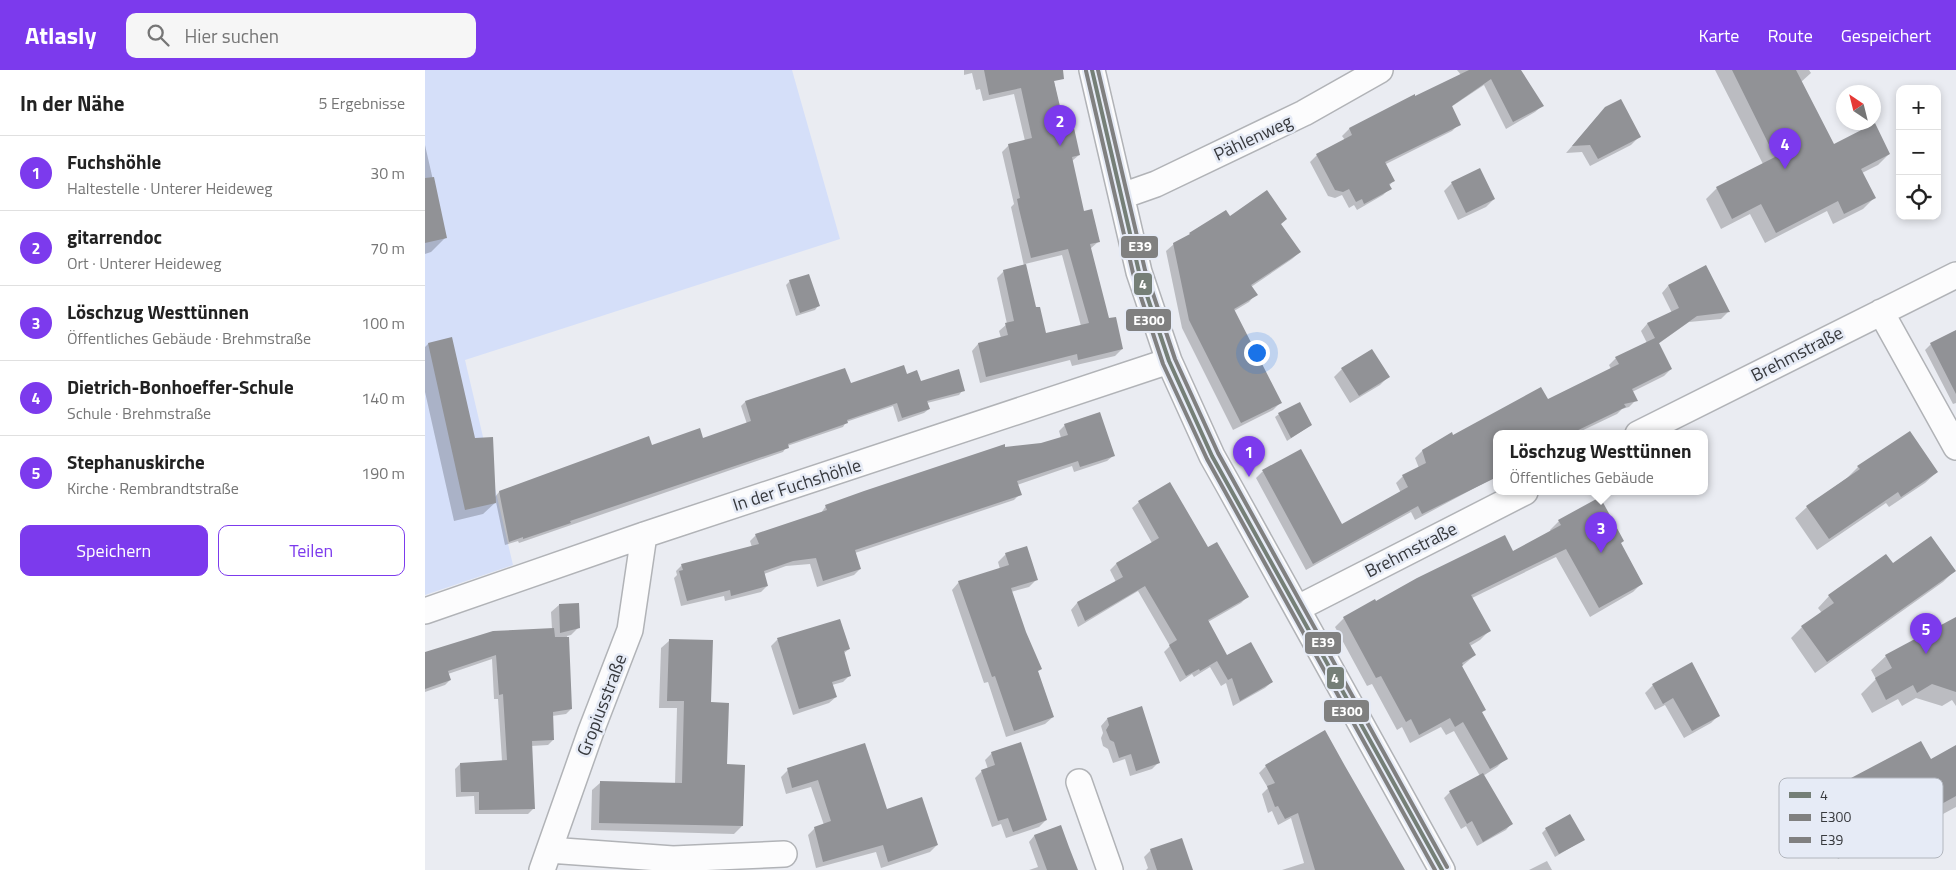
<!DOCTYPE html>
<html lang="de">
<meta charset="utf-8">
<style>
body{margin:0;font-family:"Titillium Web",sans-serif;background:#f6f6f6;color:#222}
.controls{position:absolute;right:15px;top:15px;display:grid;overflow:hidden;border-radius:10px;box-shadow:0 2px 8px #0003}
.controls button{width:45px;height:45px;display:grid;place-items:center;padding:0;border:0;border-bottom:1px solid #e0e0e0;background:#fff;color:#222;font:25px sans-serif}
.compass{position:absolute;left:1411px;top:15px;width:45px;height:45px;border-radius:50%;background:#fff;box-shadow:0 2px 8px #0003;rotate:325deg}
.you{position:absolute;left:831px;top:282px;width:18px;height:18px;margin:-12px;border:4px solid #fff;border-radius:50%;background:#1a73e8;box-shadow:0 0 0 8px #1a73e833}
.badge{display:grid;place-items:center;width:32px;height:32px;border-radius:50%;background:#7c3aed;color:#fff;font-size:16px;font-weight:700}
.pin{position:absolute;translate:-50% -41px;filter:drop-shadow(0 1px 2px #0008)}
.pin::after{content:'';position:absolute;top:26px;width:18px;height:15px;background:inherit;clip-path:polygon(0 0,100% 0,50% 100%)}
.popup{position:absolute;left:1068px;top:360px;width:215px;height:65px;box-sizing:border-box;display:grid;place-content:center;border-radius:10px;background:#fff;filter:drop-shadow(0 1px 4px #0005);font-size:16px;white-space:nowrap;color:#767676}
.popup b{font-size:19px;color:#222}
.popup::after{content:'';position:absolute;left:50%;top:100%;margin-left:-10px;border:10px solid transparent;border-top-color:#fff}
.list{margin:0;padding:0;list-style:none}
h2{display:flex;justify-content:space-between;align-items:center;height:65px;margin:0;padding:0 20px;font-size:21px}
h2 small{font-size:16px;font-weight:400;color:#767676}
.list li{display:grid;grid-template-columns:32px 1fr auto;gap:15px;align-items:center;box-sizing:border-box;height:75px;padding:0 20px;border-top:1px solid #e0e0e0}
.list b{display:block;font-size:19px;white-space:nowrap}
.list p{margin:0;font-size:16px;white-space:nowrap;color:#767676}
.list em{font-size:16px;font-style:normal;color:#767676}
.actions{display:flex;gap:10px;padding:15px 20px}
.actions a{flex:1;padding:11px 0;border:1px solid #7c3aed;border-radius:10px;text-align:center;font-size:18px;color:#7c3aed}
.actions .main{background:#7c3aed;color:#fff}
.icon{flex:none;width:28px;height:28px;fill:none;stroke:currentColor;stroke-width:2;stroke-linecap:round;stroke-linejoin:round}
.map{position:relative;flex:none;width:1531px;height:800px;overflow:hidden}
header{display:flex;align-items:center;gap:30px;box-sizing:border-box;height:70px;padding:0 25px;background:#7c3aed;color:#fff}
header strong{font-size:24px}
nav{display:flex;gap:28px;margin-inline-start:auto;font-size:18px}
.search{width:350px;height:45px;background:#f6f6f6;display:flex;align-items:center;gap:12px;box-sizing:border-box;padding:0 18px;border-radius:10px;color:#767676;font-size:19px}
main{display:flex}
aside{flex:1;background:#fff}
.map>svg:first-child{display:block}
.green{fill:#d5dff9}
.shadow{fill:#0003;fill-rule:evenodd}
.building{fill:#919296}
.lines{fill:none;stroke-linecap:round;stroke-linejoin:round}
.minor-casing{stroke:#b1b3b7;stroke-width:28}
.minor{stroke:#fcfcfd;stroke-width:25}
.bus-1-casing{stroke:#e6ebf6;stroke-width:8}
.bus-2-casing{stroke:#e6ebf6;stroke-width:8}
.bus-3-casing{stroke:#e6ebf6;stroke-width:8}
.bus-1{stroke:#757f77;stroke-width:4}
.bus-2{stroke:#808080;stroke-width:4}
.bus-3{stroke:#808080;stroke-width:4}
.labels{text-anchor:middle;stroke-width:5;stroke-linejoin:round;paint-order:stroke}
.street-label{font-size:18px;fill:#37393d;stroke:#e6ebf6}
.key{fill:#e6ebf6;stroke:#b2b6be;stroke-width:1}
.key-label{font-size:14px;fill:#37393d}
.line-badge{stroke:#e6ebf6;stroke-width:2}
.badge-label{font-size:14px;text-anchor:middle;font-weight:bold;fill:#fff}
</style>
<header>
<strong>Atlasly</strong>
<div class="search"><svg class="icon" aria-label="search" viewBox="0 0 24 24"><circle cx="10" cy="10" r="6"/><path d="M15 15l6 6"/></svg>Hier suchen</div>
<nav><a>Karte</a><a>Route</a><a>Gespeichert</a></nav>
</header>
<main>
<aside>
<h2>In der Nähe<small>5 Ergebnisse</small></h2>
<ul class="list">
<li><span class="badge">1</span><div><b>Fuchshöhle</b><p>Haltestelle · Unterer Heideweg</p></div><em>30 m</em></li>
<li><span class="badge">2</span><div><b>gitarrendoc</b><p>Ort · Unterer Heideweg</p></div><em>70 m</em></li>
<li><span class="badge">3</span><div><b>Löschzug Westtünnen</b><p>Öffentliches Gebäude · Brehmstraße</p></div><em>100 m</em></li>
<li><span class="badge">4</span><div><b>Dietrich-Bonhoeffer-Schule</b><p>Schule · Brehmstraße</p></div><em>140 m</em></li>
<li><span class="badge">5</span><div><b>Stephanuskirche</b><p>Kirche · Rembrandtstraße</p></div><em>190 m</em></li>
</ul>
<div class="actions"><a class="main">Speichern</a><a>Teilen</a></div>
</aside>
<div class="map">
<svg width="1531" height="800" viewBox="0 0 1531 800">
<rect width="100%" height="100%" fill="#eaecf2"/>
<path class="green" d="M0,0H367L415,169L40,290L88,495L0,525Z"/>
<path class="shadow" d="M539,0H629L627,2L637,50L654,85L647,91L658,142L673,172L665,179L683,250L697,279L690,286L647,296L645,290L555,313L547,281L553,274L576,268L574,261L582,254L572,208L579,201L599,196L588,146L586,137L589,134L577,82L584,75L600,71L589,24L558,31L555,19L551,20L547,3L539,5ZM637,185L656,256L620,264L610,239L600,194Z
M1032,0H1094L1117,36L1110,42L1081,59L1059,15L1026,37L1034,54L1027,61L959,95L968,111L964,116L965,118L958,125L932,140L929,135L924,138L917,125L910,128L903,126L885,92L892,85L920,70L917,66L924,59L1036,5Z
M1290,0H1384L1386,3L1376,12L1408,76L1464,84L1453,95L1437,103L1449,128L1438,139L1408,154L1402,141L1340,173L1325,144L1296,159L1281,129L1292,118L1338,94Z
M1172,47L1214,67L1206,75L1165,96L1157,82L1141,83Z
M0,75L21,167L6,182L0,184Z
M1027,113L1069,129L1061,137L1033,150L1019,121Z
M804,148L855,155L875,182L867,189L826,217L831,224L824,232L809,241L855,333L848,340L808,360L757,258L741,181L749,174Z
M365,211L393,236L390,240L371,246L361,215Z
M1243,216L1303,242L1296,249L1264,252L1233,274L1246,299L1239,306L1207,322L1211,330L1204,337L1197,339L1192,344L1150,364H1130L1129,362L1125,364H1072V406L990,450L986,442L881,500L831,408L837,402L875,381L917,456L976,423L971,413L978,406L994,398L990,388L997,381L1028,367L1123,331L1186,299L1184,295L1191,288L1222,273L1216,261L1222,254L1247,243L1237,223Z
M1531,261V333L1528,334L1500,280L1506,274Z
M26,269L49,369L70,427L74,422L226,376L278,369L322,354L316,336L320,332L481,305L495,312L538,320L534,325L502,333L504,339L499,343L473,352L468,336L421,352L418,357L362,376L358,382L94,473L93,471L80,475L71,432L58,444L29,451L0,322V277L3,274Z
M917,299L963,307L955,315L925,333L909,307Z
M854,344L886,355L862,371L850,347Z
M640,355L688,386L682,391L649,402L647,396L592,415L595,424L589,430L430,483L435,499L429,505L392,517L385,494L361,496L339,504L342,516L336,522L300,531L299,526L256,536L249,508L252,505L251,501L257,495L327,477L325,471L331,465L396,443L401,436L580,378L616,374L636,368L634,361Z
M1433,397L1512,402L1500,413L1464,437L1461,433L1392,480L1370,448L1382,437L1422,408Z
M714,432L782,479L822,527L816,533L783,552L802,587L847,612L840,618L808,636L801,613L796,616L785,597L769,607L767,604L755,612L739,582L745,576L713,521L653,557L646,540L652,533L691,512L685,500L691,494L727,473L707,438Z
M1134,451L1195,473L1217,513L1208,522L1165,547L1131,487L1047,528L1064,561L1055,570L1045,576L1050,585L1036,597L1059,640L1056,643L1081,688L1072,697L1058,706L1086,754L1081,760L1052,776L1041,756L1036,759L1019,728L1025,722L1055,706L1029,661L1021,665L1016,657L985,673L977,657L972,660L947,614L942,616L910,557L919,548L951,532L1087,482L1126,462L1125,460Z
M581,484L611,510L604,517L586,522L628,647L620,654L581,667L563,612L559,613L527,520L534,512L575,499L573,492Z
M1467,495L1529,501L1518,512L1390,603L1366,568L1377,557L1397,543L1393,538L1404,526Z
M134,535L154,557L146,565L142,566L146,639L141,644L127,646L128,670L123,675L106,676L109,738L103,744H50L49,726L31,727L30,699L35,694L77,691L73,629H69L67,589L23,604L25,610L20,615L0,622V584L127,559L126,542Z
M1531,548V636L1527,630L1517,636L1491,628L1477,636L1473,629L1447,643L1436,624L1451,609L1446,600L1461,586Z
M415,551L424,579L418,584L425,605L418,612L407,615L411,627L404,633L368,645L346,576L352,570Z
M244,571L285,633L317,756L309,764L166,760L167,720L175,713L250,714L252,638H234L236,578Z
M1228,615L1293,646L1286,653L1259,668L1240,635L1230,640L1220,623Z
M682,649L734,692L727,699L705,706L700,689L688,693L683,679L678,676L676,668L678,663L676,656Z
M899,662L979,800H857L879,793L866,748L853,755L847,741L843,743L837,724L843,718L834,703L841,696Z
M439,674L461,741L512,775L505,782L456,798L451,782L391,798L383,765L390,758L399,755L386,717L361,724L356,707L363,700Z
M1531,677V737L1518,744L1515,739L1491,752L1488,747L1413,789L1409,781L1398,788L1375,748L1393,727L1505,691Z
M567,683L621,750L614,757L581,768L576,754L567,757L550,708L557,701L563,699L560,690Z
M635,756L650,800H604L613,797L604,772L609,766Z
M1121,759L1158,770L1130,787L1117,763Z
M726,780L767,800H721L723,798L719,787Z
M1122,791L1127,800H1104Z"/>
<path class="building" d="M559,0H638L639,9L629,11L638,49L646,47L649,58L655,85L647,87L659,141L667,139L675,172L665,174L684,248L691,247L698,279L653,290L652,284L561,307L553,273L583,265L580,253L589,251L578,200L601,194L611,237H615L621,263L664,253L643,179L606,188L594,139L592,129L595,128L583,74L607,68L596,18L564,25Z
M1044,0H1096L1119,36L1088,52L1066,9L1027,36L1036,55L960,92L970,111L964,114L967,119L939,134L937,129L931,132L924,119L918,122L910,120L891,84L927,65L924,58L990,24V26Z
M1307,0H1371L1409,74L1450,53L1465,84L1436,99L1451,128L1419,144L1413,131L1351,163L1336,134L1307,149L1291,117L1350,87Z
M1196,29L1216,67L1173,89L1165,75L1147,76L1180,37Z
M1055,98L1070,129L1041,143L1026,112Z
M9,107L22,168L0,173V108Z
M842,120L862,149L856,154L876,182L826,215L833,225L809,239L857,333L816,353L764,250L748,173L765,164L764,163L801,140L805,146Z
M1281,195L1305,242L1272,246L1234,273L1247,299L1207,319L1213,331L1199,334L1201,337L1145,364H1072V407L997,444L993,436L888,494L837,400L876,379L917,454L983,417L977,405L1001,393L997,380L1027,362L1028,365L1116,317L1123,329L1194,294L1190,287L1230,268L1222,253L1254,238L1243,215Z
M384,204L395,236L375,243L364,210Z
M1531,260V324L1505,273Z
M27,267L50,368L68,367L71,433L40,440L3,273Z
M947,279L965,307L934,326L916,298Z
M479,295L482,304L492,300L496,311L534,299L540,321L502,331L505,339L477,348L472,333L422,350L423,353L363,374L364,378L145,451L146,453L98,469V467L84,472L74,421L224,366L227,375L275,358L278,368L326,351L320,331L420,298L426,313Z
M875,332L887,355L866,368L853,343Z
M675,342L690,386L655,397L653,391L592,411L597,425L430,480L436,499L398,511L391,488L368,491L339,501L343,516L306,526L305,520L262,531L254,501L258,500L256,494L334,474L330,464L402,440L400,435L439,421L580,374V377L616,373L643,365L639,354Z
M1485,361L1513,402L1476,427L1473,422L1404,469L1381,436L1435,399L1432,396Z
M745,412L783,477L792,472L824,527L783,550L802,585L826,572L848,612L815,631L807,608L803,610L792,591L775,601L774,599L761,606L744,575L752,570L720,516L660,551L652,532L698,507L691,493L734,468L713,431Z
M1175,427L1199,471L1196,473L1218,514L1174,538L1141,479L1046,525L1066,561L1044,573L1051,585L1037,593L1038,595L1037,596L1061,640L1057,642L1083,689L1065,699L1038,652L1030,657L1025,648L994,665L986,649L981,652L956,606L951,608L918,547L950,529L951,531L992,508L1080,465L1088,481L1136,455L1133,450Z
M1506,466L1531,501L1402,592L1376,556L1409,533L1403,525L1461,484L1468,493Z
M602,476L613,510L586,518L601,562L617,599L613,601L629,647L589,661L570,606L567,607L533,511L584,495L580,483Z
M154,533L155,558L135,563L134,534Z
M1531,547V622L1507,614L1492,623L1488,615L1461,630L1450,608L1467,598L1460,585Z
M415,549L425,579L419,581L426,606L407,612L412,627L374,639L352,568Z
M129,558L130,567H144L147,639L128,642L129,670L107,671L110,739L54,740V722H36L35,693L82,690L78,624L74,625L71,585L23,601L26,610L0,619V582L68,561Z
M244,569L288,570L286,632L304,633L302,694L320,695L318,756L174,753L175,711L257,713L259,631H242Z
M1267,592L1295,646L1267,661L1248,628L1238,634L1227,614Z
M717,636L735,693L711,701L706,684L694,688L689,672L685,670L681,660L684,655L682,648Z
M900,660L920,696L980,800H890L873,743L860,749L853,736L850,737L842,716L850,713L840,695Z
M1496,671L1506,689L1531,675V726L1502,742L1500,737L1425,778L1421,771L1409,777L1386,735L1395,730L1392,726Z
M596,672L622,750L588,762L583,748L573,751L556,700L570,695L566,682Z
M440,673L462,739L497,727L513,775L463,792L458,775L398,792L389,757L406,751L393,710L367,718L362,698Z
M1058,703L1088,754L1058,772L1047,751L1042,754L1024,721Z
M1145,744L1160,770L1134,784L1120,758Z
M636,755L644,777L653,800H622L609,765Z
M757,768L768,800H732L725,779Z"/>
<g class="lines">
<g class="minor-casing">
<path id="minor" d="M667,0L714,202L744,291L787,386L805,418L1017,800
M697,126L731,114L879,43L955,0
M1456,242L1531,377
M1213,364L1531,205
M873,538L1100,422
M0,541L219,465L744,291
M654,712L685,800
M124,780L248,789L359,784
M117,800L166,661L205,560L219,465"/>
</g>
<use href="#minor" class="minor"/>
<g class="bus-1-casing">
<path id="bus-1" d="M667,0L714,202L744,291L787,386L1017,800"/>
</g>
<g class="bus-2-casing">
<path id="bus-2" d="M661,1L708,203L738,294L782,389L1010,800"/>
</g>
<g class="bus-3-casing">
<path id="bus-3" d="M673,0L720,200L750,289L793,383L1022,797"/>
</g>
<use href="#bus-1" class="bus-1"/>
<use href="#bus-2" class="bus-2"/>
<use href="#bus-3" class="bus-3"/>
</g>
<g class="labels">
<g class="street-label">
<text transform="translate(828 68) rotate(-25)" y="6">Pählenweg</text>
<text transform="translate(1372 284) rotate(-27)" y="6">Brehmstraße</text>
<text transform="translate(372 415) rotate(-18)" y="6">In der Fuchshöhle</text>
<text transform="translate(986 480) rotate(-27)" y="6">Brehmstraße</text>
<text transform="translate(177 635) rotate(-69)" y="6">Gropiusstraße</text>
</g>
</g>
<rect x="1354" y="708" width="164" height="80" rx="8" class="key"/>
<rect x="1364" y="722" width="22" height="6" fill="#757f77"/>
<rect x="1364" y="744" width="22" height="7" fill="#808080"/>
<rect x="1364" y="767" width="22" height="6" fill="#808080"/>
<g class="key-label">
<text x="1395" y="730">4</text>
<text x="1395" y="752">E300</text>
<text x="1395" y="775">E39</text>
</g>
<g class="line-badge">
<rect x="695" y="165" width="39" height="24" rx="5" fill="#808080"/>
<rect x="708" y="202" width="20" height="24" rx="5" fill="#757f77"/>
<rect x="700" y="238" width="47" height="24" rx="5" fill="#808080"/>
<rect x="879" y="561" width="38" height="24" rx="5" fill="#808080"/>
<rect x="901" y="596" width="19" height="24" rx="5" fill="#757f77"/>
<rect x="898" y="629" width="47" height="24" rx="5" fill="#808080"/>
</g>
<g class="badge-label">
<text x="715" y="181">E39</text>
<text x="718" y="219">4</text>
<text x="724" y="255">E300</text>
<text x="898" y="577">E39</text>
<text x="910" y="613">4</text>
<text x="922" y="646">E300</text>
</g>
</svg>
<div class="controls">
<button>+</button>
<button>−</button>
<button><svg class="icon" aria-label="locate" viewBox="0 0 24 24"><circle cx="12" cy="12" r="6"/><path d="M12 2v4M12 18v4M2 12h4M18 12h4"/></svg></button>
</div>
<svg class="compass" viewBox="-18 -18 36 36"><path d="M0-13l5 13h-10z" fill="#e53935"/><path d="M0 13l5-13h-10z" fill="#767676"/></svg>
<div class="you"></div>
<div class="pin badge" style="left:824px;top:407px">1</div>
<div class="pin badge" style="left:635px;top:76px">2</div>
<div class="pin badge" style="left:1176px;top:483px">3</div>
<div class="popup"><b>Löschzug Westtünnen</b>Öffentliches Gebäude</div>
<div class="pin badge" style="left:1360px;top:99px">4</div>
<div class="pin badge" style="left:1501px;top:584px">5</div>
</div>
</main>
